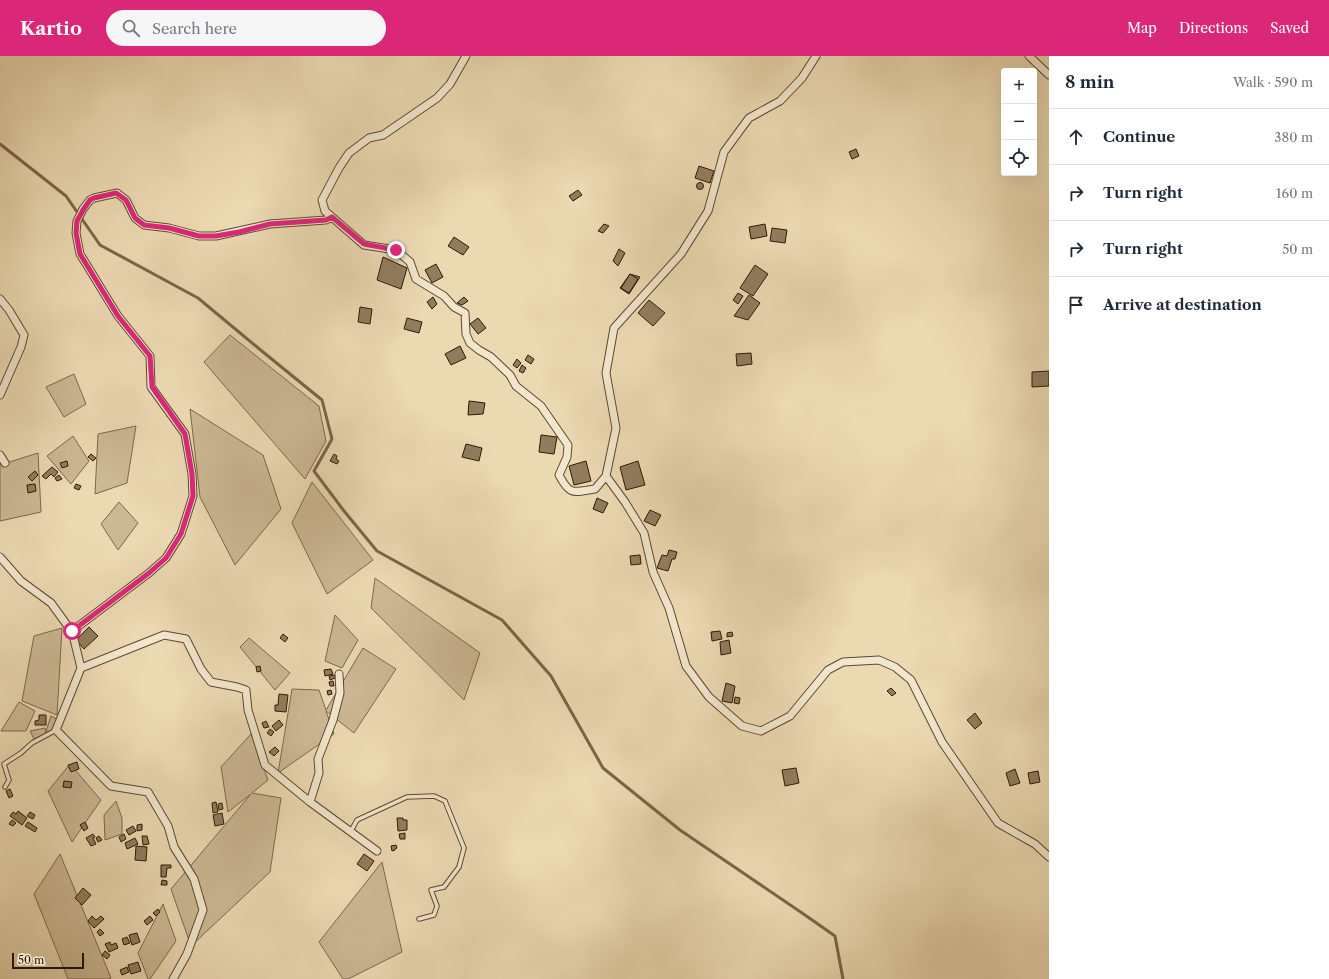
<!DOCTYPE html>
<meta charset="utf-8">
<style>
body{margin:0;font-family:"Libre Caslon Text",serif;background:#f6f6f7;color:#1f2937}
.controls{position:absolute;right:12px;top:12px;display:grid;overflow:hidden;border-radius:4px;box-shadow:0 4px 16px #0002}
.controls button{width:36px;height:36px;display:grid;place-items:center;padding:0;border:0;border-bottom:1px solid #e0e1e3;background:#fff;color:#1f2937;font:20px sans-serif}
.scale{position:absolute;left:12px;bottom:10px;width:72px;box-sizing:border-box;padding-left:4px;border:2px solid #2e1904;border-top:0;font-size:11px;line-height:14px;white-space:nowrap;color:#2e1904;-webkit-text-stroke:3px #f2e6cd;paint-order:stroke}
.stop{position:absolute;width:12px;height:12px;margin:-9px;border:3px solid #db2777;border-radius:50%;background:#fff}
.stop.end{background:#db2777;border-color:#fff;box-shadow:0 1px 4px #0008}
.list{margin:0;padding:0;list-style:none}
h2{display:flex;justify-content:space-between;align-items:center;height:52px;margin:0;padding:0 16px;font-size:17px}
h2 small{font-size:13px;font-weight:400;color:#747a83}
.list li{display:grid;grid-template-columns:26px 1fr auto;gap:12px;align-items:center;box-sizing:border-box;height:56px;padding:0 16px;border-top:1px solid #e0e1e3}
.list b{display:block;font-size:15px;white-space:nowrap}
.list em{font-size:13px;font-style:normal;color:#747a83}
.icon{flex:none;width:22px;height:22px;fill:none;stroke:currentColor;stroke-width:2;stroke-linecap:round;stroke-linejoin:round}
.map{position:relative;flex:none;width:1049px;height:923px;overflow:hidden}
header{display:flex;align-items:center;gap:24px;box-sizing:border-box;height:56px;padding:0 20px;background:#db2777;color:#fff}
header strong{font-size:19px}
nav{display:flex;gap:22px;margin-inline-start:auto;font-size:14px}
.search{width:280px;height:36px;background:#f6f6f7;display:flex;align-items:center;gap:10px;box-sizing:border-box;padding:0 14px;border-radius:22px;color:#747a83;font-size:15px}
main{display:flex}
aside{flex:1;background:#fff}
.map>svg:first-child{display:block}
.green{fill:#cbb894;stroke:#7c684c}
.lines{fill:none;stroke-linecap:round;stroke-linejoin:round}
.stream{stroke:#796549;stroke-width:3}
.building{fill:#907d5e;stroke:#2e1904}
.service-casing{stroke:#5d4930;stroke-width:5.5}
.minor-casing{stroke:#5d4930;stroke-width:9}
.service{stroke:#f2e6cd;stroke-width:3.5}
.minor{stroke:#f2e6cd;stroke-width:7}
.route{stroke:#db2777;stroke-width:5}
</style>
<header>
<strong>Kartio</strong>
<div class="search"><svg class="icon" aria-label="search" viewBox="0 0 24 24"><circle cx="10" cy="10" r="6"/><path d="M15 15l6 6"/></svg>Search here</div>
<nav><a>Map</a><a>Directions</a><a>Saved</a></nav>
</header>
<main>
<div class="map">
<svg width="1049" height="923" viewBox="0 0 1049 923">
<rect width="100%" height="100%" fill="#ebd9b2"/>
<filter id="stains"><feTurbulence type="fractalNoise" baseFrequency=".005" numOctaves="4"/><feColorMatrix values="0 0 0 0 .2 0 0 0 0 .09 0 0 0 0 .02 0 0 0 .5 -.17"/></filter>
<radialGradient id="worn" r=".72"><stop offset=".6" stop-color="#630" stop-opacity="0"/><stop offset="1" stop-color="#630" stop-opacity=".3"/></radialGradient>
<path class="green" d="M230,279L319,350L326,385L305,423L204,306Z
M74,318L86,348L64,361L46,331Z
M190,353L263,399L281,453L235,509L200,441Z
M136,370L127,427L95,438L98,378Z
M73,380L89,405L71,428L47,400Z
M38,397L41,456L0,465V409Z
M312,426L373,504L327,538L292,467Z
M119,446L138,467L118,494L101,468Z
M375,522L480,597L464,644L371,552Z
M335,559L358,584L342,612L325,605Z
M62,572L57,659L22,645L34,580Z
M249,582L290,617L275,634L240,591Z
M363,592L396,613L354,677L326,655L334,678L278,717L292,633L319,634L326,654Z
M19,646L35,655L26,675H1Z
M51,660L57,663L52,678L46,675Z
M45,672L46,678L34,683L30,675Z
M251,678L268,724L252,737L281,742L270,816L191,890L171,833L251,738L228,756L221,711Z
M70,708L101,744L72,786L48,735Z
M116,745L122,762V778L105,784L104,759Z
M60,798L111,922L108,923H68L34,838Z
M382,806L402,896L348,923H343L319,886Z
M163,848L176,885L150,923H148L138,897Z"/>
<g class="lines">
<path class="stream" d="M0,88L66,140L100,189L198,242L263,296L322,344L332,383L314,415L344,455L377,495L502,564L551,620L603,712L680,774L805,859L835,880L843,923"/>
</g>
<path class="building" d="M856,93L859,100L852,103L849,96Z
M699,110L714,115L710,127L695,122Z
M696.5 130a3.5 3.5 0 1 1 7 0a3.5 3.5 0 1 1-7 0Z
M578,134L582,139L573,145L569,140Z
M604,168L609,170L603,177L598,175Z
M765,168L767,180L751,183L749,171Z
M772,172L787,174L785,187L770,185Z
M454,181L469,191L463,199L448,190Z
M619,193L625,197L618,210L613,205Z
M383,201L407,212L401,233L377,224Z
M436,208L443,221L432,227L425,214Z
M755,209L768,218L753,240L740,232Z
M630,218L638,223L629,237L621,232Z
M630,218L640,221L629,238L620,232Z
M738,237L743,240L738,248L733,244Z
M749,239L760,247L748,264L734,260Z
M433,241L437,248L432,253L427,246Z
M464,241L468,245L462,249L457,247Z
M649,244L665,257L653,270L638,257Z
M360,251L372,253L370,268L358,266Z
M407,262L422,266L419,277L404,273Z
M478,262L486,272L478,278L470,268Z
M460,290L466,302L451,309L445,298Z
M751,297L752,308L737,310L736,298Z
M528,299L534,303L531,308L525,304Z
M517,303L521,307L517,312L513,309Z
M522,309L526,312L523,317L519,315Z
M1049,315V330L1032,331V316Z
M469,345L485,347L483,358L468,359Z
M541,379L557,381L554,398L539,396Z
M466,388L482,392L479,405L462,401Z
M91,398L96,402L93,405L88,401Z
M334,398L337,400L336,403L339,405L337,408L330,405Z
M67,405L68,410L62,412L60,407Z
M586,405L591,425L574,429L569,410Z
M638,405L645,429L626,434L620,411Z
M52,411L58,416L54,421L51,418L46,423L42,420Z
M35,415L38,419L32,425L28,421Z
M59,419L62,423L57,425L55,422Z
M35,428L36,435L28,437L27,429Z
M76,428L81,430L79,434L74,432Z
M597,442L608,447L603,457L593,453Z
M650,454L661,459L655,470L644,465Z
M669,494L677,496L675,503H672L668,515L657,512L662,499L667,500Z
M640,499L641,508L631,509L630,500Z
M89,571L98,580L84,593L76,584Z
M720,575L722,583L712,585L711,576Z
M732,576L733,580L727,581V577Z
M283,578L288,582L285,586L280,582Z
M729,584L731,597L721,599L720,586Z
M260,610L261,615L257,616L256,611Z
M331,613L333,618L325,620L324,614Z
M335,619V622L330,624L329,620Z
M333,625L334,630H330L329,626Z
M726,627L735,630L732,647L722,645Z
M891,632L896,637L892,640L887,635Z
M331,634L332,638L328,639L327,635Z
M279,638L288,639L286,656L275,655V649H278Z
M735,641L740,642L739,648L734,647Z
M975,657L982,667L975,673L967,664Z
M39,659H46V669H35V665L39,664Z
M279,664L283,669L276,675L272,670Z
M266,665L269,671L264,672L262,667Z
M270,673L274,676L271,680L267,677Z
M275,691L279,695L274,700L269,696Z
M77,706L79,713L71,716L68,709Z
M796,712L799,727L785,730L782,714Z
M1015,713L1020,727L1010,730L1006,717Z
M1038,715L1040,726L1030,728L1028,717Z
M64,725L72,726L71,732L63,731Z
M10,733L13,740L9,742L6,735Z
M216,746L218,756L213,757L212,747Z
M222,747L223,753L219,754L218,748Z
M18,755L27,762L22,769L10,760L13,756L16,758Z
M30,756L35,759L33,763L27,760Z
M222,757L224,768L215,770L213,759Z
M397,762H403V764H407V774L398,775Z
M12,764L16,767L13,770L9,768Z
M28,766L37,772L35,776L25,770Z
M85,766L88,772L84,775L80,769Z
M142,768V774L137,775V769Z
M133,770L136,775L129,779L126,774Z
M405,777V783H400L399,778Z
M93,778L95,781L93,782L96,788L91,790L86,782Z
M124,778L126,783L121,786L119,781Z
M99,780L102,784L98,786L96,782Z
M142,780H147L149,788L143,789Z
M135,782L138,788L127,793L125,787Z
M396,789L397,792L395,793V794L392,795L391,790Z
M136,790L147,791L146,805L135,804Z
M364,798L374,805L367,815L357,808Z
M161,809H171V812H167L166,821H161Z
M162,824L167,825V829H161Z
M83,832L91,839L82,849L75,842Z
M158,853L160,856L156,860L153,857Z
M92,860L96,864L101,860L104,863L94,872L88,865Z
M150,860L153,864L147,869L144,865Z
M100,873L104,877L100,880L97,876Z
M137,877L140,886L132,889L129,879Z
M127,881L130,887L124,889L122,883Z
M110,886L111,889L116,887L118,892L109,896L105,888Z
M105,895L110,899L107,903L102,899Z
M138,906L141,915L131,918L128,909Z
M127,911L129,916L122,919L120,914Z"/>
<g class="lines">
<g class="service-casing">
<path id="service" d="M5,731L9,724L4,708L21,697L32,687L56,674
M351,775L357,764L407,741L434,740L445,745L464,792L459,811L444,831L431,834L437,850L434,859L419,863"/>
</g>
<g class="minor-casing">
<path id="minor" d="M466,0L450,28L437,42L383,79L369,82L349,97L339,112L322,144L325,155L364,189L396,194L410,206L416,223L444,240L454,251L465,257L466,278L470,287L479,294L491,301L510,319L516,330L541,350L568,389L567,401L559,419C570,440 573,436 595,433L606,420
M816,0L802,22L780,45L749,62L724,96L708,155L681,198L614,272L606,317L616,372L606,420L625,446L644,477L653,516L669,552L686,610L709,641L742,670L761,675L790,660L828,614L843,606L879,604L895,611L911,624L942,686L998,767L1035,788L1049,801
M1029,0L1049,19
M0,243L9,254L24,279L21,291L0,339
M0,399L5,407
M0,501L21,525L51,547L67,569L72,575L149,517L166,502L181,478L193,440L192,418L185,378L151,331L150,300L118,260L80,198L76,177L77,165L83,153L90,144L94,142L117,137L126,144L135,162L144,169L169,172L199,180H216L270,168L326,164L332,161
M72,575L81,612L56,674L111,730L148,736L168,770L174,791L194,823L203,854L187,898L173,923
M81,612L164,579L186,583L201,613L211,626L237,631L246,634L248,654L265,709L310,746L377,795
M310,746L319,717L318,703L333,664L340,637L339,618"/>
</g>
<use href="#service" class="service"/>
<use href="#minor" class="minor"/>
</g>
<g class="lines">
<path class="route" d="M72,575L149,517L166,502L181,478L193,440L192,418L185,378L152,331L150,300L118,260L80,198L76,177L77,165L83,154L90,144L94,142L116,137L126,144L135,162L144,169L169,172L199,180H216L239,176L270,168L326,164L332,161L364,188L396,194"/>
</g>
<rect width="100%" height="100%" filter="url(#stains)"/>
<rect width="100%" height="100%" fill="url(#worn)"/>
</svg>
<div class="controls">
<button>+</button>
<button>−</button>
<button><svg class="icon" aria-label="locate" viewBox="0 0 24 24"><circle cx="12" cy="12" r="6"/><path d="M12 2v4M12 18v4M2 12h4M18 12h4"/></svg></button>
</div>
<div class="scale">50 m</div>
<div class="stop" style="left:72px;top:575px"></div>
<div class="stop end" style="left:396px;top:194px"></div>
</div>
<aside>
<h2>8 min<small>Walk · 590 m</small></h2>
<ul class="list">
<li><svg class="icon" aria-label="ahead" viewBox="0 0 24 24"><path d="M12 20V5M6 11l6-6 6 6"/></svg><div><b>Continue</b></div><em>380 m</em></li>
<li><svg class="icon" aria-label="right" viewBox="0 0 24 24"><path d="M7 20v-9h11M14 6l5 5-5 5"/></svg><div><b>Turn right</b></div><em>160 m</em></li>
<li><svg class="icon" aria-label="right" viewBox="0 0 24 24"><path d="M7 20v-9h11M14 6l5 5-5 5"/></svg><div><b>Turn right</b></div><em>50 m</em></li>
<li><svg class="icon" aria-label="arrive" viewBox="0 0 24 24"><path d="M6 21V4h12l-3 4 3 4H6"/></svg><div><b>Arrive at destination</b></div></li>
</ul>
</aside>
</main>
